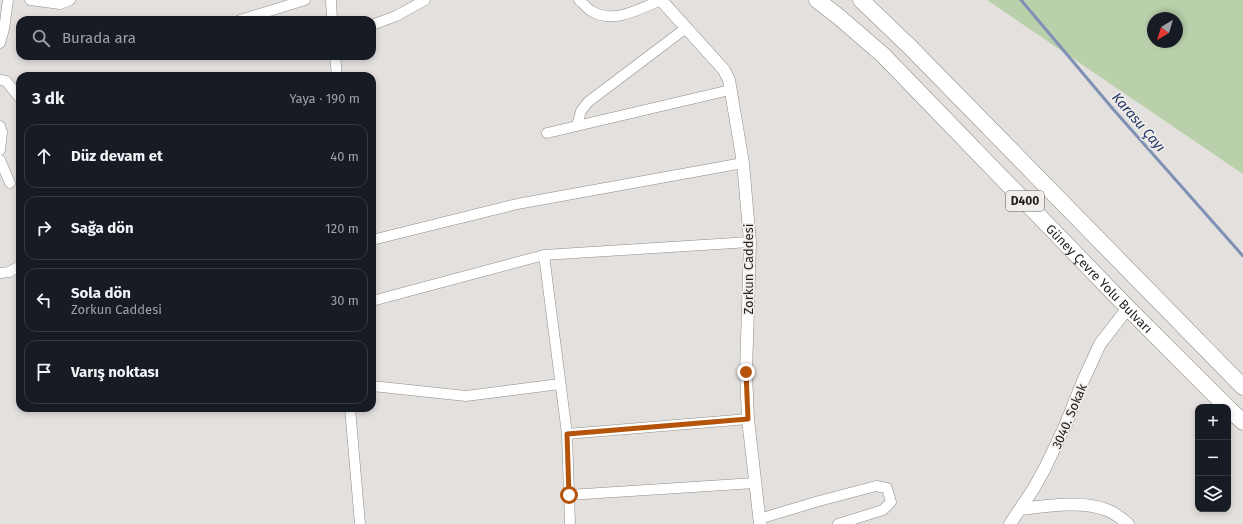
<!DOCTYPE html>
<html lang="tr">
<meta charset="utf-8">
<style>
body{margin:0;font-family:"Fira Sans",sans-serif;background:#242831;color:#f1f3f6}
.controls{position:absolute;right:12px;bottom:12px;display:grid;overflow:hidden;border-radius:8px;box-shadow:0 2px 6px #0003}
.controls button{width:36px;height:36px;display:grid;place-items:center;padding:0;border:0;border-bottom:1px solid #363941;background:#171b24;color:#f1f3f6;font:20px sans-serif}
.compass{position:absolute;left:1147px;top:12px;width:36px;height:36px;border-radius:50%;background:#171b24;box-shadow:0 2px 6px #0003;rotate:218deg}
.stop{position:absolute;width:12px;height:12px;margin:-9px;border:3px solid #b45309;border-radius:50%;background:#fff}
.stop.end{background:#b45309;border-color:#fff;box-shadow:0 1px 4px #0008}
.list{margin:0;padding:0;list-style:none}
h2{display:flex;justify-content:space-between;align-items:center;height:52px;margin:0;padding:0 16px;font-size:17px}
h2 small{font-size:13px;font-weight:400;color:#9ea1a6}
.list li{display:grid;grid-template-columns:26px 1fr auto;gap:12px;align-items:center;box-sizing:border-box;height:64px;margin:0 8px 8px;padding:0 8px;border:1px solid #363941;border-radius:12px}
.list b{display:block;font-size:15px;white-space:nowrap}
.list p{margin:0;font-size:13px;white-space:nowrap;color:#9ea1a6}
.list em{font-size:13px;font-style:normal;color:#9ea1a6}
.icon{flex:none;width:22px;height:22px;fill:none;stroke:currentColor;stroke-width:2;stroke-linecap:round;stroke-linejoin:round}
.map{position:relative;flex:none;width:1243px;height:524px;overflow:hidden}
.search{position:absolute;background:#171b24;box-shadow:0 2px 6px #0003;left:16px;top:16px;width:360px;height:44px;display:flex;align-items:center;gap:10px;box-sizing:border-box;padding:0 14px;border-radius:12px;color:#9ea1a6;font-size:15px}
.panel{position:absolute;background:#171b24;box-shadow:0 2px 6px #0003;left:16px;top:72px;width:360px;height:340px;border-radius:12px}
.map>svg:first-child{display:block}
.green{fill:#b9d0ab;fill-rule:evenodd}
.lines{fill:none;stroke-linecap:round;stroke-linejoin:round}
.stream{stroke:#7e91b5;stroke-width:3}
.minor-casing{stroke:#8e8c89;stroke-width:11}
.tertiary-casing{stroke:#8e8c89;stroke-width:13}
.trunk-casing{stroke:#8e8c89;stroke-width:17}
.minor{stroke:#fff;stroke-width:10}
.tertiary{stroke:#fff;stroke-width:12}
.trunk{stroke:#fff;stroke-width:16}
.route{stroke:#b45309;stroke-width:5}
.labels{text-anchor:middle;stroke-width:3.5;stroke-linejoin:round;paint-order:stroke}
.shield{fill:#f0edea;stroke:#5e5d5b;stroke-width:1}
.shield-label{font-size:12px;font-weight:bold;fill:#201f1e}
.street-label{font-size:13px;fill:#201f1e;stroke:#f0edea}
.water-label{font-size:14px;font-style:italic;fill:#213767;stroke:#f0edea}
</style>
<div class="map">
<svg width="1243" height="524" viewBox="0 0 1243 524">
<rect width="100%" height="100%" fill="#e3e0dd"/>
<path class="green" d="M987,0H1243V174ZM1153,18H1177V42H1153Z"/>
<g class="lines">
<path class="stream" d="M1021,0L1113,109L1243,256"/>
<g class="minor-casing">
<path id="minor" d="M30,0L60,4L70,0
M331,0L332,20
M579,0C584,4 588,10 593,12C615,24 641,8 661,0
M240,20L305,0
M372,25L396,16L425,0
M0,43L4,29L8,0
M335,56L337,76
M0,80L6,81L19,97
M0,126L2,132L0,150
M577,126L581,111L588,102L686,28
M547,133L730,90
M0,160L10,183
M372,240L517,204L743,163
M544,255L567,434L570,524
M0,273L9,272L20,266
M372,301L544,255L750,242
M372,386L466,396L560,384
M350,408L360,524
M567,434L748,419
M569,495L755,483
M759,519L819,501L876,486L887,488L891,502L883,510L838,524"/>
</g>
<g class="tertiary-casing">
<path id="tertiary" d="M661,0L724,70L729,80L743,163L750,242L746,372L748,419L760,524
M1020,509C1046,506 1082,500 1107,510C1115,513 1122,519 1128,524
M1010,524L1034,488L1045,468L1065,426L1083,381L1100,344L1128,308"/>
</g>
<g class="trunk-casing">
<g id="trunk">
<path id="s1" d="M817,0L839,17L883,55L1128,308L1227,407"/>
<path d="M861,0L910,47L1243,387"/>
<path d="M1228,408L1243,422"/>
</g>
</g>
<use href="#minor" class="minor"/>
<use href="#tertiary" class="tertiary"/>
<use href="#trunk" class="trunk"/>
</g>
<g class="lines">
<path class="route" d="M569,495L567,434L748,419L746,372"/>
</g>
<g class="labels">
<rect class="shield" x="1006" y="191" width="38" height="20" rx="3"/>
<g class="shield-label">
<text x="1025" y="205">D400</text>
</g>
<g class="street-label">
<text transform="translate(748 269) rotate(-90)" y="5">Zorkun Caddesi</text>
<text dy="5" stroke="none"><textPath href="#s1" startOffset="397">Güney Çevre Yolu Bulvarı</textPath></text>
<text transform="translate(1069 416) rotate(-67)" y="5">3040. Sokak</text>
</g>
<g class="water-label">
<text transform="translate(1139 122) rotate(49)" y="5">Karasu Çayı</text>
</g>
</g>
</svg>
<div class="controls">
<button>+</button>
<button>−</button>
<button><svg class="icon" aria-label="layers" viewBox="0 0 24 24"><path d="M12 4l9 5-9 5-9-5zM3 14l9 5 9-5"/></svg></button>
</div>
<svg class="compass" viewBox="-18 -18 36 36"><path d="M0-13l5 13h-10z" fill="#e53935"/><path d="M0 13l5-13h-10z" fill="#9ea1a6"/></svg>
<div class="stop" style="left:569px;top:495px"></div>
<div class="stop end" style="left:746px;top:372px"></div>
<div class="search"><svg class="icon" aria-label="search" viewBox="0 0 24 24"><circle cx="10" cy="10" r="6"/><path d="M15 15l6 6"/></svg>Burada ara</div>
<section class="panel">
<h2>3 dk<small>Yaya · 190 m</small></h2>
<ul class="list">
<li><svg class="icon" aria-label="ahead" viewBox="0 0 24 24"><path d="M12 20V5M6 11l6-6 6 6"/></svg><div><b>Düz devam et</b></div><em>40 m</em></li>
<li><svg class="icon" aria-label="right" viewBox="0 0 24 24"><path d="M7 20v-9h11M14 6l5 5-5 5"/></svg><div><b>Sağa dön</b></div><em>120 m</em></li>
<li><svg class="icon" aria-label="left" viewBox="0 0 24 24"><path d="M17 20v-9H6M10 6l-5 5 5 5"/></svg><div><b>Sola dön</b><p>Zorkun Caddesi</p></div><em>30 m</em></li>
<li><svg class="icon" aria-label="arrive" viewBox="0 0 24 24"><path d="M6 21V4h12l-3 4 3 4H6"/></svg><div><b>Varış noktası</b></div></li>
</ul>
</section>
</div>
